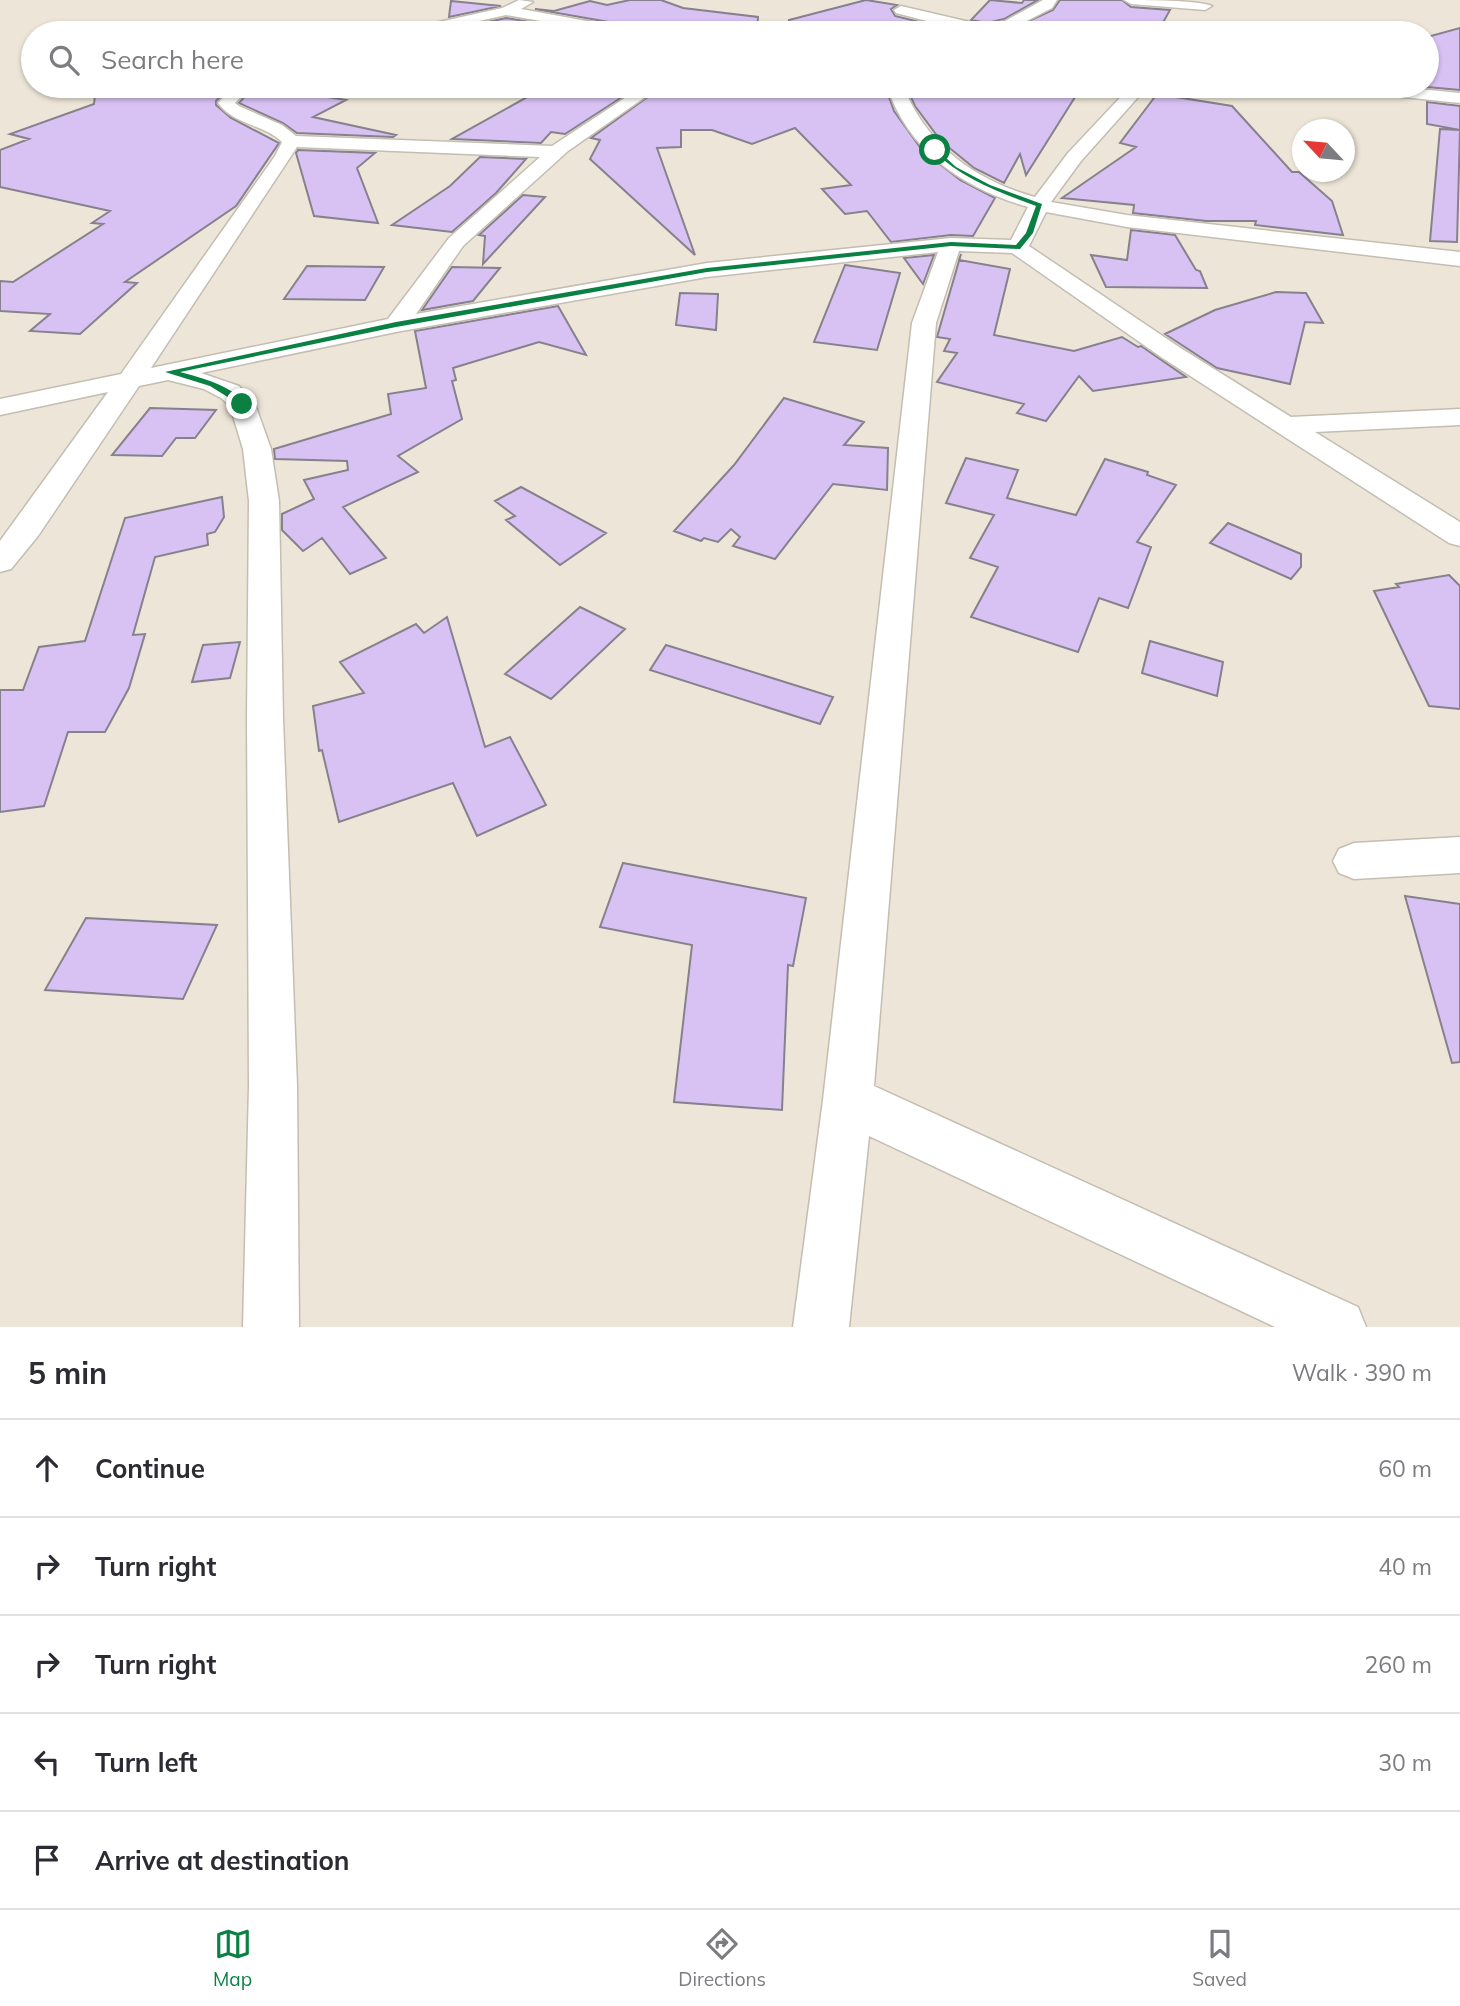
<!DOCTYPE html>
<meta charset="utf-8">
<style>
body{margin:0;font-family:Mulish,sans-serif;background:#f7f7f7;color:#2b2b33}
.compass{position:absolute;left:1292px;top:119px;width:63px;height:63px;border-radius:50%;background:#fff;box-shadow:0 2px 5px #0004;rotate:296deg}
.stop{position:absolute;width:21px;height:21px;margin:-16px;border:5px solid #0b8043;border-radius:50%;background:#fff}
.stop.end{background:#0b8043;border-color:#fff;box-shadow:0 2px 7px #0008}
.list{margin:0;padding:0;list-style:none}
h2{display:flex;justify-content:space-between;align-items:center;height:91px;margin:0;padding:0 28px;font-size:30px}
h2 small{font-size:23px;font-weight:400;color:#7c7c81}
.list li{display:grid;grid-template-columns:46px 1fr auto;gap:21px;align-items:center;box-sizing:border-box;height:98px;padding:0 28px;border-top:2px solid #e1e1e2}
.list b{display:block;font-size:26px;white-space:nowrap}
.list em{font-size:23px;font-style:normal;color:#7c7c81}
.icon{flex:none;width:38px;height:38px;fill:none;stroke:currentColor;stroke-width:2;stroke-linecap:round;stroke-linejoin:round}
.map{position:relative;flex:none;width:1460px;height:1327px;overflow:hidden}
.search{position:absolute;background:#fff;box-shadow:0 2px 5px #0004;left:21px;right:21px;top:21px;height:77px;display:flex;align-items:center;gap:18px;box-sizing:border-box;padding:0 24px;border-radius:38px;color:#7c7c81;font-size:26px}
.sheet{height:581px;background:#fff}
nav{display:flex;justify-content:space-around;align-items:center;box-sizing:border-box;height:98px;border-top:2px solid #e1e1e2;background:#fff;font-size:19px;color:#7c7c81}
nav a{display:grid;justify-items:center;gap:4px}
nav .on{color:#0b8043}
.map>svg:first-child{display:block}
.building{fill:#d8c2f4;stroke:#86818d;stroke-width:2}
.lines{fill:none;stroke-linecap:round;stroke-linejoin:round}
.minor-casing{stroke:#c4bdb1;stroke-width:3}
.minor{fill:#fff;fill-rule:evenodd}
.route{fill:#0b8043}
</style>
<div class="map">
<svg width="1460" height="1327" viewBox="0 0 1460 1327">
<rect width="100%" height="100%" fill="#ede6d8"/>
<path class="building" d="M630,0H661L683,8L758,17L757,33H640L631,26L535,9L554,11L590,1L607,5Z
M866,0L897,5L891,9L895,16L964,33H872L867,31L790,25L789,20Z
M990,0L1022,3L1024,0H1038L1004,19L987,23L971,20Z
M1060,0H1122L1131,7L1170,10L1160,28L1137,25L1132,33H1003L1053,10Z
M451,1L501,6L449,17Z
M506,18L594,33H476L456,29Z
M1460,28V90L1427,87V37Z
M96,86H231L216,101V105L231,118L279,143L236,206L125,282L137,283L80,334L30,331L50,314L0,311V281L13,282L103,224L92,223L110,211L0,187V150L29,139L10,134L94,104Z
M254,86H344L327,97L346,100L313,117L396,135L393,137L297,133L283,123L239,103Z
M547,86H639L565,134L551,132L541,143L452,139Z
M663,86H885L894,111L922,150L960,180L995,198L973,236L951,235L891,242L867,211L845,214L822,189L851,185L795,128L752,144L712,130H681V147L657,148L695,255L590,159L600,140L591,138Z
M906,86H1082L1026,175L1020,154L1004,183L974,168L941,141L915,106Z
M1157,94L1232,106L1292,172H1299L1332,201L1343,235L1255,225L1256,221H1206L1133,213L1134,205L1062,198L1136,147L1120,143Z
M1427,102L1460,106V130L1427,124Z
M1440,129L1460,130L1457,242L1430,241Z
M298,150L375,153L357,168L378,223L314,216L296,153Z
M480,157L526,159L496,193L452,232L392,225L450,186Z
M523,195L545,197L483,264L485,236L479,235Z
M1131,230L1175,235L1196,270L1200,271L1207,288L1106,287L1091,255L1127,260Z
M961,254L959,260L1010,269L994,335L1074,351L1122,337L1138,347L1141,346L1186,377L1093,391L1079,376L1046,421L1017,413L1024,404L937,382L957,353L944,351L950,339L937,337Z
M934,255L923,284L904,258Z
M845,265L900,273L877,350L814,342Z
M307,266L384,267L365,300L284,299Z
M452,267L500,268L473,301L422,310Z
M1276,292L1306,293L1323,323L1305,322L1290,384L1217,368L1165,334L1215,310Z
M680,293L718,294L716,330L676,325Z
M558,306L586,355L539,342L453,368L456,380L452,381L462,419L398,456L418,472L343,507L386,558L350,574L322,538L303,551L282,530V514L314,499L304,480L348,470L347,461L275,459L274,449L391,414L388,394L426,388L415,331Z
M784,398L864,422L844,445L888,448L887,490L833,484L775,559L733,546L740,537L731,529L718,542L704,538L701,541L674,531L734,465Z
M150,408L216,410L195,438H176L162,456L112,455Z
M966,458L1018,470L1007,498L1076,515L1105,459L1148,472L1147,475L1176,485L1137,542L1151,547L1128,608L1099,598L1078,652L971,617L998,567L970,558L994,515L946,503Z
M521,487L606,533L560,565L506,520L515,516L495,501Z
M222,497L224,517L215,532L207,534L208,545L155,557L133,635L145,634L129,688L105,732H68L44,806L0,812V690H23L39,647L85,641L125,518Z
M1228,523L1301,554V567L1291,579L1210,543Z
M1449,575L1460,586V709L1429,706L1374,591L1399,587L1396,584Z
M580,607L625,629L551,699L505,674Z
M447,617L485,747L510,737L546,805L477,836L453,783L339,822L322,750L319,751L313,706L364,693L340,662L416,624L424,633Z
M1150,641L1223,662L1217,696L1142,673Z
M240,642L230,678L192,682L203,645Z
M666,645L833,697L820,724L650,670Z
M623,863L806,898L793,966L788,965L782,1110L674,1102L692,945L600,927Z
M1405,896L1460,904V1062L1452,1063Z
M86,918L217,925L183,999L45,990Z"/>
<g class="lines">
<g class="minor-casing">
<path id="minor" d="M519,0L533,2L521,9L631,29L638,33H608L506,15L426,33H401L403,30L502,8Z
M1043,0H1057L1052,8L1015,27L994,33H973L896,13L894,10L901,6L987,26L1005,21Z
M1124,0C1144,0 1198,0 1212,6L1205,10L1131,4Z
M234,86H251L235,103L239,106L282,125L296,136L552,146L643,86H661L568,151L463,246L416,314L707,263L951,238L1011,240L1028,207C965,189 908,152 887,86H903C927,145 974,180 1035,197L1068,153L1131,86H1148L1081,161L1051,202L1127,215L1460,252V266L1127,227L1046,212L1029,246L1179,347L1291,417L1460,409V425L1315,432L1460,522V546L1449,543L1161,357L1012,253L959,251L936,323L874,1086L1358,1307L1366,1327H1275L869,1136L849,1327H793L823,1100L912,323L938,252L707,277L396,332L201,373L239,386L255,404L271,449L279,501L283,718L297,1086L299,1327H243L249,1086L247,718L249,501L243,449L230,406L221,398L204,389L168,380L139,386L38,536L11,569L0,572V541L108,392L0,415V399L121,374L275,156L282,142C263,124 234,125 218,103ZM297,147L540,157L449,238L388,319L151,368Z
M1337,86H1389L1460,93V103L1345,91Z
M1460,837V873L1354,879L1339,873L1333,861L1339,849L1354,843Z"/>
</g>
<use href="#minor" class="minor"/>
</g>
<path class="route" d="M935,148L956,167L990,185L1042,204L1033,233L1020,249L951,246L707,272L396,327L180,372C205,379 228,384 247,404L242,406L210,386L165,372L396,322L707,268L951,242L1016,245L1026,233L1036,206C998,192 963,179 933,151Z"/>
</svg>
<svg class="compass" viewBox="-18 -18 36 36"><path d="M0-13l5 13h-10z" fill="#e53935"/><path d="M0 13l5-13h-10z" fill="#7c7c81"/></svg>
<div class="stop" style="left:935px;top:150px"></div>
<div class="stop end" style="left:242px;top:404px"></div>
<div class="search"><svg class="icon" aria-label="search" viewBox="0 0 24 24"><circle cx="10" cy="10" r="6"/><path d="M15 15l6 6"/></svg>Search here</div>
</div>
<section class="sheet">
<h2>5 min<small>Walk · 390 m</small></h2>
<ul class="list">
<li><svg class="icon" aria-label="ahead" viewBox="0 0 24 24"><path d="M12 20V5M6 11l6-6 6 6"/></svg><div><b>Continue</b></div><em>60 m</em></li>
<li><svg class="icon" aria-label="right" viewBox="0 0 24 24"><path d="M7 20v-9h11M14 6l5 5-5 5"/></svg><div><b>Turn right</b></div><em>40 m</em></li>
<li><svg class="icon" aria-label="right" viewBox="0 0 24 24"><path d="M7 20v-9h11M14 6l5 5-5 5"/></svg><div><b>Turn right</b></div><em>260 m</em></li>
<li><svg class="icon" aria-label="left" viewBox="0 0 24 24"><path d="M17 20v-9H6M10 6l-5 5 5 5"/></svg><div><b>Turn left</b></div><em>30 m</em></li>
<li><svg class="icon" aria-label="arrive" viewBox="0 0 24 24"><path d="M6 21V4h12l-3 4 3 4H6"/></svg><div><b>Arrive at destination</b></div></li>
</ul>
</section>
<nav>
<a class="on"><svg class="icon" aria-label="map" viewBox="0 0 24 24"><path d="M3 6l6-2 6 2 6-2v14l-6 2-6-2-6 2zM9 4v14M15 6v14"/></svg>Map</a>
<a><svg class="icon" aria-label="directions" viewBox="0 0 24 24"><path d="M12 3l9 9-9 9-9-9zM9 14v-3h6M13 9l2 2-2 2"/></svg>Directions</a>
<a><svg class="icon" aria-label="saved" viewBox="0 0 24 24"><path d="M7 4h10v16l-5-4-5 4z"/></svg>Saved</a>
</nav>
